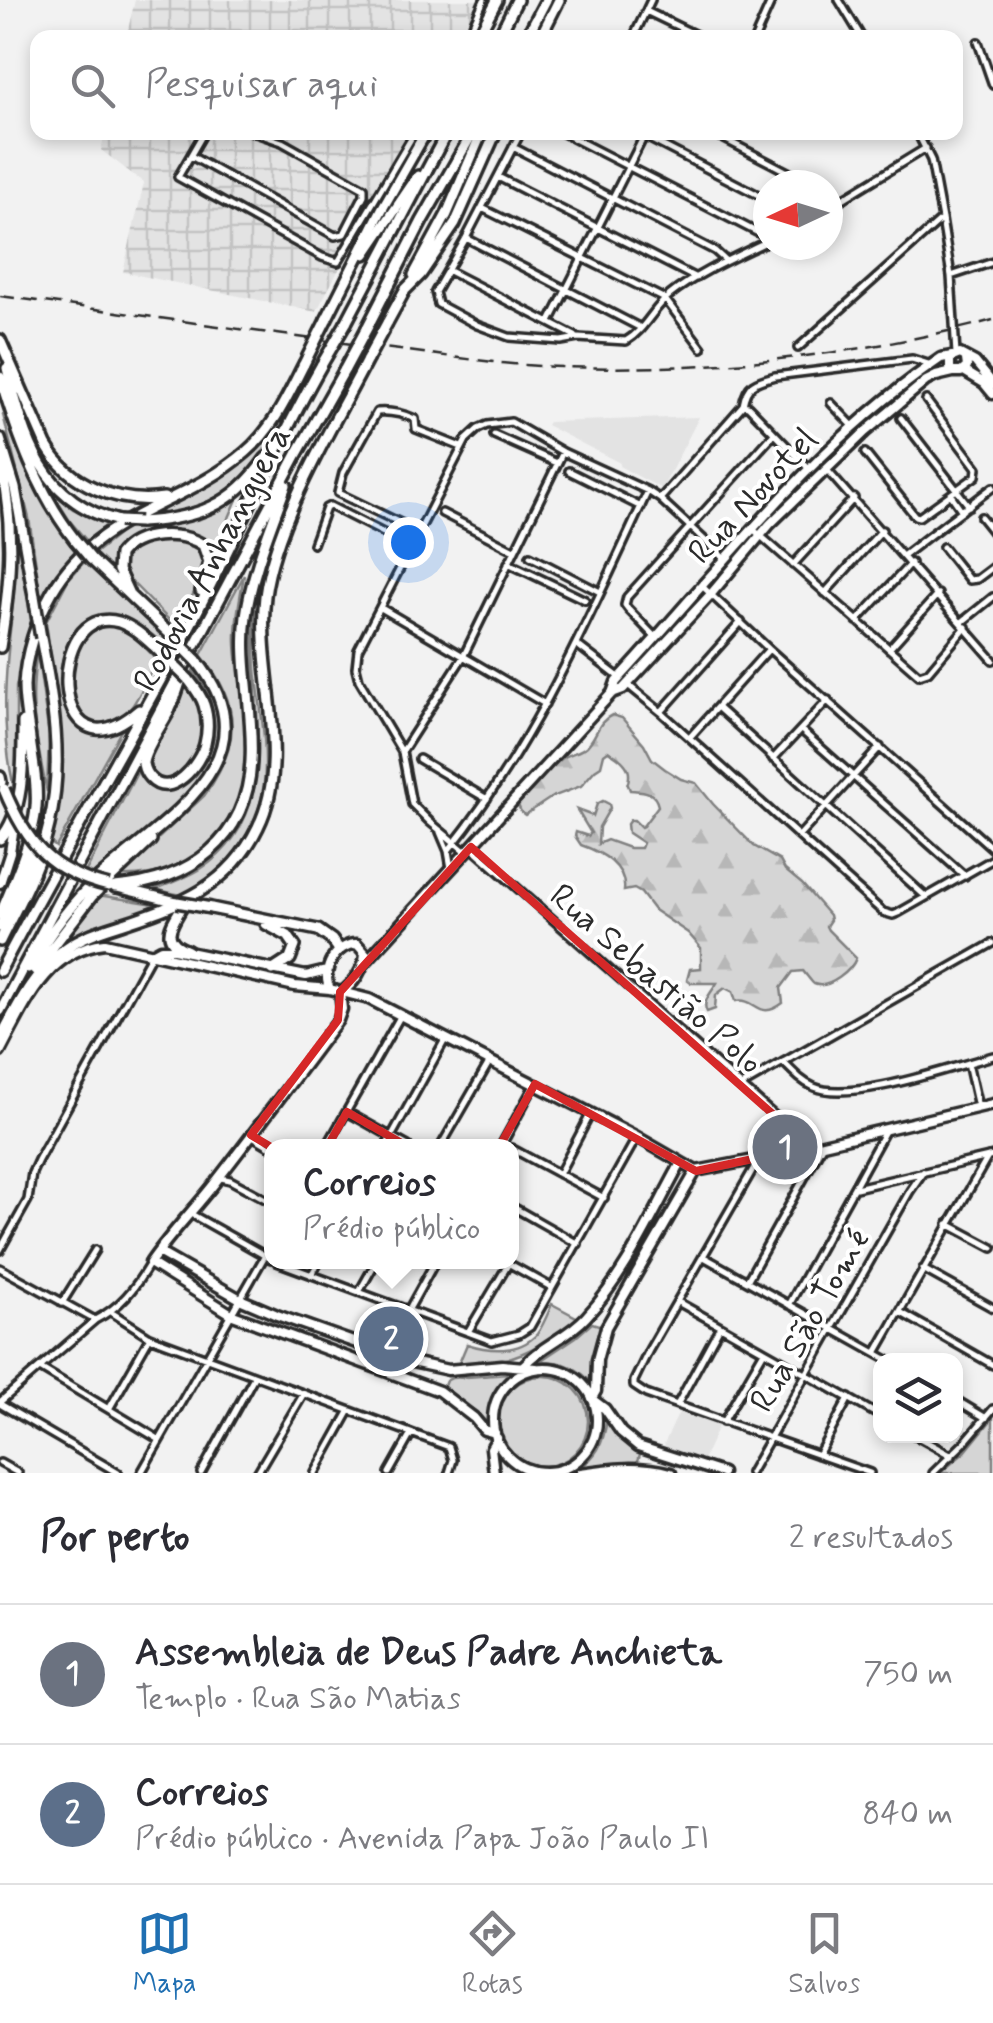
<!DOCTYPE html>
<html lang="pt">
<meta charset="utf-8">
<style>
body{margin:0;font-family:Mynerve,sans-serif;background:#f7f7f7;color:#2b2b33}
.controls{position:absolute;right:30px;bottom:30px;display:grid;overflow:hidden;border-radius:20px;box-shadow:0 5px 15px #0003}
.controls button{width:90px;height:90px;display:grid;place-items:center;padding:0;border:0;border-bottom:2px solid #e1e1e2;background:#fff;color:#2b2b33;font:50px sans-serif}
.compass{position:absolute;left:753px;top:170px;width:90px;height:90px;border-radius:50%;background:#fff;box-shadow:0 5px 15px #0003;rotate:266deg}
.you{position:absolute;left:408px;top:542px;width:35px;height:35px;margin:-25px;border:8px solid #fff;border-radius:50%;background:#1a73e8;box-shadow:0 0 0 15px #1a73e833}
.badge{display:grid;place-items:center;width:65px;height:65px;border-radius:50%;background:#1f6fb2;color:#fff;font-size:32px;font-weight:700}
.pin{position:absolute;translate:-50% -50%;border:5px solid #fff;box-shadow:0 2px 10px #0006}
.popup{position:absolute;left:264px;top:1139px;width:255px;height:130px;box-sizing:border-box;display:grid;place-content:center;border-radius:20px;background:#fff;filter:drop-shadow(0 2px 8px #0005);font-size:32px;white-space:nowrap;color:#7c7c81}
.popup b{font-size:38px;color:#2b2b33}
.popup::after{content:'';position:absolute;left:50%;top:100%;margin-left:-20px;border:20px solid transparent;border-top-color:#fff}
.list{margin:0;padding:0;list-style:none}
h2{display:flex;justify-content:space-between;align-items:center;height:130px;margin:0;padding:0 40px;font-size:42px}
h2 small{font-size:32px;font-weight:400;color:#7c7c81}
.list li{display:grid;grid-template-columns:65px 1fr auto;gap:30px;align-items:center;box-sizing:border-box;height:140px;padding:0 40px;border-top:2px solid #e1e1e2}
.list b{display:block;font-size:38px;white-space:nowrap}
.list p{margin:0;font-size:32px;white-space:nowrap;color:#7c7c81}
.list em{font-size:32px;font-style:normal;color:#7c7c81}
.icon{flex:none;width:55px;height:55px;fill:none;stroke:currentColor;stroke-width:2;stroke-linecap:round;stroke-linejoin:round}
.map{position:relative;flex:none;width:993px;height:1473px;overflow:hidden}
.search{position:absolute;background:#fff;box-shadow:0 5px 15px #0003;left:30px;right:30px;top:30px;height:110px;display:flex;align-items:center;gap:25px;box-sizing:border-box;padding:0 35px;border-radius:20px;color:#7c7c81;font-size:38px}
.sheet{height:410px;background:#fff}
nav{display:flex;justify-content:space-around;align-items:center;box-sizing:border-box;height:140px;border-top:2px solid #e1e1e2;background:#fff;font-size:28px;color:#7c7c81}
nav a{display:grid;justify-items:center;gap:5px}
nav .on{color:#1f6fb2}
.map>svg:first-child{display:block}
.built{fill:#e3e3e3}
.industrial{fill:url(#industrial-grid)}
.green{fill:#d5d5d5;stroke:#808080;stroke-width:2.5}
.forest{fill:url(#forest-firs);stroke:#808080;stroke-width:2.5}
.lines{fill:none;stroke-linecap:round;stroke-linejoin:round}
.street-casing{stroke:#2b2b2b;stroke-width:12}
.secondary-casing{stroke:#2b2b2b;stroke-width:15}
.highway-casing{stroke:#2b2b2b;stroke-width:16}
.street{stroke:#fff;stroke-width:5}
.secondary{stroke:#fff;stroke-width:8}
.highway{stroke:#fff;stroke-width:9}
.rail{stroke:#2b2b2b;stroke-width:2.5;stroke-dasharray:15 8;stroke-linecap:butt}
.highway-bridge-casing{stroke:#2b2b2b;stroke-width:16;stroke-linecap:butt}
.highway-bridge{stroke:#fff;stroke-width:9}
.marked{fill:none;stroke:#d62828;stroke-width:8;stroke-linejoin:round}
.labels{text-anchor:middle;stroke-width:8;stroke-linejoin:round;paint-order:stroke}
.street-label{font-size:35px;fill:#2b2b2b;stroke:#fff}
</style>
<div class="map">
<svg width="993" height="1473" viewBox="0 0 993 1473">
<defs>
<pattern id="industrial-grid" width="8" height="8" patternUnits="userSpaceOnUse" patternTransform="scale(2.5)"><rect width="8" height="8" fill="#e3e3e3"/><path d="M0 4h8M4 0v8" fill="none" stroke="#c3c3c3"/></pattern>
<pattern id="forest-firs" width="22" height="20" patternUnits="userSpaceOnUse" patternTransform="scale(2.5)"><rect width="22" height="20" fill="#d5d5d5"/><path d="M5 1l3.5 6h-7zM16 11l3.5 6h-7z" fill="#b7b7b7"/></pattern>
</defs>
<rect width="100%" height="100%" fill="#f2f2f2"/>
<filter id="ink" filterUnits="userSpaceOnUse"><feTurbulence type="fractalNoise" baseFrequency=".01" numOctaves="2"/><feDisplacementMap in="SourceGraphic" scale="20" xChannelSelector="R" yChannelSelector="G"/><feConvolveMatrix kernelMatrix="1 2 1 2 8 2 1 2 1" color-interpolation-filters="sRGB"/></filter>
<g filter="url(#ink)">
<path class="built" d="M699,417L662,489L619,466L620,463L546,425L548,422Z
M680,1410L719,1424L703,1460L666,1447L664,1444Z"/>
<path class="industrial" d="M135,0H485L464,37L126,38Z
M105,133H413L316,312L123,272L144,183L101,150Z"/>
<path class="green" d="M5,414C24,462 42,513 78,550L55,576L41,599L29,518L3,415Z
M276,432C243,487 213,510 149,516L232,471Z
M51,491L73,509L108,524L87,541L70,521Z
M238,497L213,555C210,546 206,540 198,536C184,528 137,531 125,541C115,549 114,560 113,571L95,553L125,529L165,526L202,518L220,509Z
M15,519L31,621L16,687V774L14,789C0,723 5,671 13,604C16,576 16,547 15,519Z
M173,540L184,541L201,547L206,563L199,583L176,627L129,579L122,565C126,539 151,542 173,540Z
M87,559L166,636L163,643C148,632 134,619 115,617C45,609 42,761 122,729L56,847L50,842L60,797L62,739L46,622L68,580Z
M244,575C240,598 235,621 236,644C238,683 249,722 247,760C242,832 189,879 118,876L204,796C241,746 242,703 201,655Z
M255,608C255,631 254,655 257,678C265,747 279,804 229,862C219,874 203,892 186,894C178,896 164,891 156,889C170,883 186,878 199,870C291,812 245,697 255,608Z
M114,625C132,632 144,646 157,660C148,676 141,695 130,709C125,716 112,723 104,724C57,727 58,627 114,625Z
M37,651L49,736L47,792C36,738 28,707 37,651Z
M196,664C202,672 210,681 213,691C235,749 201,782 160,818C139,837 117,857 96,876L85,873L140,767C158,835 257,748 193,671Z
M186,684C207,707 210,747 186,771C171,786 147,781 151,757Z
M98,895L161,905L62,943Z
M552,1304L578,1318C537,1351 509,1363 457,1368L467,1344C489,1351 519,1354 537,1334C543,1326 548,1313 552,1304Z
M592,1323L599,1325L603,1330L595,1387C580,1368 565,1361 540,1361L576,1337Z
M509,1374C497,1390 493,1403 492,1423H487L477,1412L442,1390L446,1381L452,1378Z
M498 1421a45 45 0 1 1 90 0a45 45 0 1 1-90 0Z
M993,1418V1473H940L965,1452Z
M607,1419L640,1454C639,1457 639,1460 637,1462C631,1469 589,1469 577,1471C597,1455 603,1446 607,1419Z"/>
<path class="forest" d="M612,715L622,718L644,744L652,759L665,769L681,779L696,783L713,804L754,846L780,861L785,870L802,884L829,915L830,920L826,926L828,930L856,958C852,970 829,990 814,984C812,983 805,973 803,971L793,972L781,988L783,1003C758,1022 757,997 736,1001L733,992L725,988L716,995L715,1009L707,1012C701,1002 712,992 717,983H691L687,980L690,969L701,968V948L688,933L654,910L641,893L634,889L624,891C627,866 601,852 581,845L575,836L576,832L588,836L591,833L577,810L593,816L597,804L603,801L609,804L610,808L599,827L598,844L607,840L629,848H641L643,843L628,833L627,824L630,820H634L641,827L643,826L658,806C655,790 642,791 630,790C625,777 628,789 629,776C630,765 617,756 608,751L604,754L601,766L595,770L581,786L552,797L525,815L521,812L515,798C532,787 544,773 559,761C567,753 580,753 587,746C598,735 597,722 612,715Z"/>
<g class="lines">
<g class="street-casing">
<path id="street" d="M839,0L862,38
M646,11L702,38
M467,38L484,0
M633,38L651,0
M755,38L772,0
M978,42L993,85
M206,132L203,134L178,177L322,257L338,262L415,132
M521,132L466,238L435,292L438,304L477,325L509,337L561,341L578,338L626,341C645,330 653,308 670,295C699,272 735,257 768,241
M561,132L768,238
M636,132L768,200
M711,132L813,185
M917,132L931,160L942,219L951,276L956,354
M513,147L715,251L726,261
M191,156L335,236L344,234L364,195V188L282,142L253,132
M498,177L696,278
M828,193L842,200
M482,208L665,299L702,348
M828,208L926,148
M466,238L641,328
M449,271L575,336
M951,276L993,262
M550,322L646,132
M798,348L942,219
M831,403L854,427
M743,405L748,406L810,470
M901,418L969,506
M494,435L557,463
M865,453L915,516L919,517L976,476L977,468L926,400
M827,470L993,660
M569,471L641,507
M951,495L962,511
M660,499L743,405C747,383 756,381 775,376L912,359L931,365
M442,513L514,550
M981,517L993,532
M754,530L919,675L928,672L966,627
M419,532L338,493L343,473L377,412C390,411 404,414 415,419L416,429L461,447
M313,544L326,508L330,506L411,547
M943,547L969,580L977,579L993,567
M904,555L993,487
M530,556L600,592
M508,563L585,600
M793,565L854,498
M703,587L769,649L993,849
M825,593L882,530
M381,608L545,704
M857,621L911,563
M962,622L993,597
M655,637L628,609L625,605L627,597L774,434
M576,644L620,678
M889,649L938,594
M628,685L661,712L883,912L893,915L898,913L993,859
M717,707L926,897
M661,712L741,622
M801,730L965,876
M690,737L769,649
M402,752L463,657L563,452
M419,759L487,799
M773,759L828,700
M440,832L448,851L451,868
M799,836L880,747
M471,847L810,1147L813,1160
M448,851C535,744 590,615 648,491
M466,852L430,822L412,804L402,752L359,680L356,668L358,650L466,440L478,429L487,425L511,422L563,452L648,491L660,499L724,558
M783,1062C793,1072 802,1082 814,1087C851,1103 952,1067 993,1056
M968,1063L978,1107
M741,1086L993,943
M347,1112L408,1146
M251,1135L271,1147
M327,1146L401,1015
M386,1146L446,1038
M441,1146L490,1061
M501,1146L535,1084
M511,1148L604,1198
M759,1159L649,1350L634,1381V1386L646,1394L870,1473
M559,1174L591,1113
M221,1178L230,1180L271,1202
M856,1188L993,1156
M511,1206L578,1244
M191,1214L271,1259
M948,1224L993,1248
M0,1250L28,1200L32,1173L38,1160L152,954
M704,1257L888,1360
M277,1262L492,1341L519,1334L530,1327L637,1137
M508,1263L551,1287
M0,1268L95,1320
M923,1269L993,1308
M311,1275L319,1262
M747,1281L823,1144
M359,1292L376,1262
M678,1302L880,1416
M62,1303L95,1250
M789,1305L885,1131
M409,1309L435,1262
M111,1312L150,1337L449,1447L453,1460L449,1473
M900,1312L993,1365
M468,1332L509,1263
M876,1353L988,1157
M40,1368L160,1440
M956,1400L986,1418
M0,1402L95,1320C121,1307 135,1288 150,1263
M0,1404L118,1473
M677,1405L720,1326
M109,1409L150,1337
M723,1422L764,1351
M916,1436L952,1456
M818,1455L849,1398
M0,1463L18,1473
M141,1473L271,1245
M201,1473L254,1377
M257,1473L303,1395
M315,1473L349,1412
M389,1473L411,1434
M750,1473L910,1191L923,1172
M933,1473L964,1443L993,1409"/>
</g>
<g class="secondary-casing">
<path id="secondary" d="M966,359L967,367L961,372H953L950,368V358L960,354L975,362L993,384
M964,371L984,383L993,394
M612,693L623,689L711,594L770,524L865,432L926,381L936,376L953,372
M0,883L10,852L16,814
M152,954L161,949H174L306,976L327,971
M363,965L612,693L616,682C715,575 811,448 931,365L941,358L952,356
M330,989C320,971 336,943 357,944L365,953C365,967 354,984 342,992
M340,992L342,1009L338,1020C297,1075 256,1130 214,1184C193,1211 169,1235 150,1263L233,1315L439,1391L474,1418L484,1430L495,1433
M0,1052C24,1007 47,949 105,943L295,986L330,989L369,999L637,1137L696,1171
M696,1171L759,1159L993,1104
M158,1252L242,1300L277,1315L407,1361L448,1370L502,1365L536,1368
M524,1365C542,1345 568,1337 586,1317C627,1273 652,1215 681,1163
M493 1420a52 52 0 1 1 104 0a52 52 0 1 1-104 0Z
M592,1398L596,1391L597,1360L606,1327L696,1171
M593,1400L605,1409L621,1432L638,1446L722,1473
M494,1473L491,1448L497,1438
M581,1473C611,1468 640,1465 671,1473"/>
</g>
<g class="highway-casing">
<path id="highway" d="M477,38L497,0
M498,38L517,0
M526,38L546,0
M540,38L559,0
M365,254L418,176
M414,275L447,214L482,132
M326,320L382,209L426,132
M346,323L447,132
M387,323L405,290L421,274L455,224L496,132
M367,328L422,221L473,132
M0,340L46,445C69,485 119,505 164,498
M7,368C25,438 40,501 119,521
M0,377C18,436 37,491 75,540
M0,439L15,488L34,596
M0,460C15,528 11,580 0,647
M140,522C196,519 233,506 266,458
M91,559L171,635
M129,594L118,570L119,555C136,532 180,530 203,545L209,562L201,591
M181,679C178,689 175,699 170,709C164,722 143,751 143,764C144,769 147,775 150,778C171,801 200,764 205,744C208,732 208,717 204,705C201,695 195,688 188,679
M139,710C47,788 46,600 119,622C134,627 146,639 157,649
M0,777L1,782
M0,839C25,813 23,757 23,722
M115,887C189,881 247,841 251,761C254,712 240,664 246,616C252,571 271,527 286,485
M117,887L177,902
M184,903C173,924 157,939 188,951
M211,908L318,930L332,940L339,950
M0,915C12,887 34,837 36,807C38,785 33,762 30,739C28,722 24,704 24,686C25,656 37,618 52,592C98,512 183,507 246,452C274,428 288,395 304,364
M266,924L288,936L295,946L290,959L273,970
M0,927L38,842
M0,941C18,904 40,866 49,825C64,763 53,699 41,638
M28,968C46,940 64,912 88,888C151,825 282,764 196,660
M35,970L92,896L151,840
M0,971C57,863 118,758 177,650C228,556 269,457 322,364
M0,1011L297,454L345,369
M0,1039C18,1005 34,971 66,948C82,936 102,930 121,924C181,904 229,887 258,827C293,756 256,673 265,596C275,520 332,428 367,360"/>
</g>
<use href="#street" class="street"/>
<use href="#secondary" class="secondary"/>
<use href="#highway" class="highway"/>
<path class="rail" d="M0,296C128,313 255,332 384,348C443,355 504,366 565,367C709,371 853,357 993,320"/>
<g class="highway-bridge-casing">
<path id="highway-bridge" d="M367,360L387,323
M304,364L326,320
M322,364L346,323
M345,369L367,328
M119,521L140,522
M75,540L91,559
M34,596L41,638
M171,635L196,660
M157,649L188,679
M4,789C26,843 50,872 109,886
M177,902L211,908"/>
</g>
<use href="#highway-bridge" class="highway-bridge"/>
</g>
</g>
<path class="marked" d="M471,847L810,1147L696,1171L535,1084L477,1186L347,1112L313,1172L251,1135L338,1020L340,992Z"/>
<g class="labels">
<g class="street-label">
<text transform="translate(752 495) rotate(-47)" y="12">Rua Novotel</text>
<text transform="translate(211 558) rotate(-62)" y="12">Rodovia Anhanguera</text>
<text transform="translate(657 978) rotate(41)" y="12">Rua Sebastião Polo</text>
<text transform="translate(809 1320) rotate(-60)" y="12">Rua São Tomé</text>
</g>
</g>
</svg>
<div class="controls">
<button><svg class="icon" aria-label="layers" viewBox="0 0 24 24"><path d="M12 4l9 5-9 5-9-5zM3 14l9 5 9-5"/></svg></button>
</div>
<svg class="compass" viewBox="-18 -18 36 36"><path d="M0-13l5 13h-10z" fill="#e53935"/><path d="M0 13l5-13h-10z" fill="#7c7c81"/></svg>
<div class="you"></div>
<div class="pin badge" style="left:785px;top:1147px;background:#6b7280">1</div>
<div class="pin badge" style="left:391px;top:1339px;background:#5c6f8a">2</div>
<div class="popup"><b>Correios</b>Prédio público</div>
<div class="search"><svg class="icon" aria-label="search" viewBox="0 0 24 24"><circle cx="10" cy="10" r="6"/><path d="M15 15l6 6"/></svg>Pesquisar aqui</div>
</div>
<section class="sheet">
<h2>Por perto<small>2 resultados</small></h2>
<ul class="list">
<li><span class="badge" style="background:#6b7280">1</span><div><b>Assembleia de Deus Padre Anchieta</b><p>Templo · Rua São Matias</p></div><em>750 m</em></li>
<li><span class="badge" style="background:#5c6f8a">2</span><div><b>Correios</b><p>Prédio público · Avenida Papa João Paulo II</p></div><em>840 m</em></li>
</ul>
</section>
<nav>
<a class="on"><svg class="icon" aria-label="map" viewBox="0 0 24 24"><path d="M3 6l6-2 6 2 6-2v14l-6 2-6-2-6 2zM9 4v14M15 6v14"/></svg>Mapa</a>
<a><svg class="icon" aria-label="directions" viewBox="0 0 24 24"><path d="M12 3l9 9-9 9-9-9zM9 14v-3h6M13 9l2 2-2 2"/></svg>Rotas</a>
<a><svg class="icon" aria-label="saved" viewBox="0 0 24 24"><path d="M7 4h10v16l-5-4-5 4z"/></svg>Salvos</a>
</nav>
